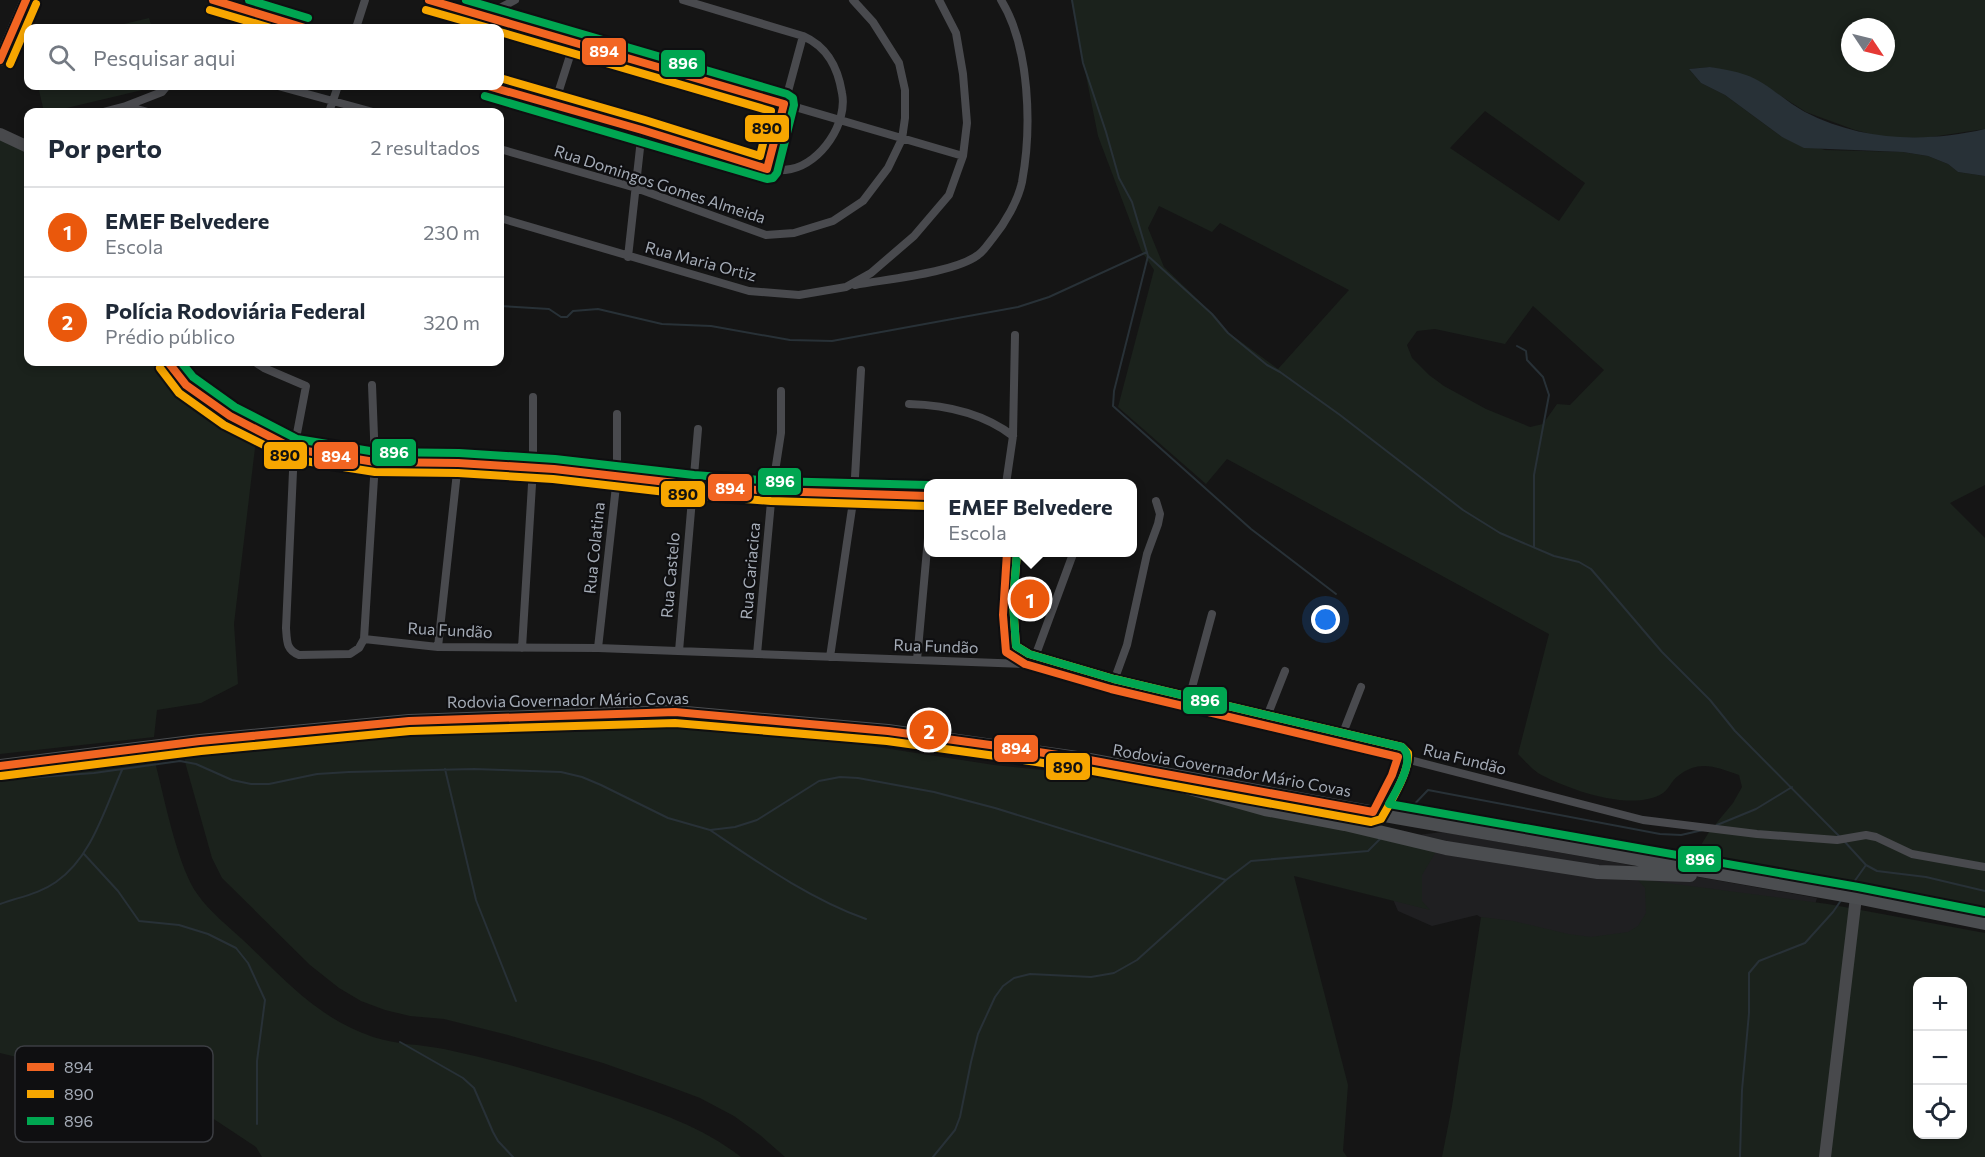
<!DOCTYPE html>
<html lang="pt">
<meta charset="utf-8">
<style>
body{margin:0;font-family:Commissioner,sans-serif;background:#f6f6f7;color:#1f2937}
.controls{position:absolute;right:18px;bottom:18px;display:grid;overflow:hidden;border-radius:12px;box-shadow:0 3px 9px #0003}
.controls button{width:54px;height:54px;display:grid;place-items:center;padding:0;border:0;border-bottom:2px solid #e0e1e3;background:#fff;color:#1f2937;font:30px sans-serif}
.compass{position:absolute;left:1841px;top:18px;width:54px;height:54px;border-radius:50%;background:#fff;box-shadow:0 3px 9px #0003;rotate:125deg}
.you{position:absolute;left:1326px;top:620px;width:21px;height:21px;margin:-15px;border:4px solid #fff;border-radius:50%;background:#1a73e8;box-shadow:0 0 0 9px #1a73e833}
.badge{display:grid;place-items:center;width:39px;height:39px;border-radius:50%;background:#ea580c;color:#fff;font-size:20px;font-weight:700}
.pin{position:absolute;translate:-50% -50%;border:3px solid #fff;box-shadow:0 2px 6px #0006}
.popup{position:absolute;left:924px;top:479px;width:213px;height:78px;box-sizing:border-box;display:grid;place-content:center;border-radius:12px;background:#fff;filter:drop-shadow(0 2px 4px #0005);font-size:20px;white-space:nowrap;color:#747a83}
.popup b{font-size:22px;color:#1f2937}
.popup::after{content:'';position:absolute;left:50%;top:100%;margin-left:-12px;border:12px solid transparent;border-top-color:#fff}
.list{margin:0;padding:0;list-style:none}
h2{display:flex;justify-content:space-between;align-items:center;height:78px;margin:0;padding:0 24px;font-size:26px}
h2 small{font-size:20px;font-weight:400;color:#747a83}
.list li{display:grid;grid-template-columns:39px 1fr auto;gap:18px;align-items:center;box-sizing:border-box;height:90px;padding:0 24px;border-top:2px solid #e0e1e3}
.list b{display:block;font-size:22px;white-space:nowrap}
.list p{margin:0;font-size:20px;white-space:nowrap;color:#747a83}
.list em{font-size:20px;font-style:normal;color:#747a83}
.icon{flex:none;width:33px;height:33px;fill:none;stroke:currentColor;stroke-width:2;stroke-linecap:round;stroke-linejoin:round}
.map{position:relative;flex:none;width:1985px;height:1157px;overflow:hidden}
.search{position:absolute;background:#fff;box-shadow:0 3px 9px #0003;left:24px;top:24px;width:480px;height:66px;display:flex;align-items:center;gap:15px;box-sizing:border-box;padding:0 21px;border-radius:12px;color:#747a83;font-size:22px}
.panel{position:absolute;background:#fff;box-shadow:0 3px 9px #0003;left:24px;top:108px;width:480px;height:258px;border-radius:12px}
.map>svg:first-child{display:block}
.built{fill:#1f1f21}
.green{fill:#1b221c;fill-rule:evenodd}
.water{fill:#283137}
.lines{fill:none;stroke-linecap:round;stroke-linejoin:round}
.stream{stroke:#283137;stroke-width:2}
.street{stroke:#494a4e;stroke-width:8}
.secondary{stroke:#48494c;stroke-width:12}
.primary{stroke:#4b4d50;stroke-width:14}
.bus-1-casing{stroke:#0f0f11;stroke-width:12}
.bus-2-casing{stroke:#0f0f11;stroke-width:12}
.bus-3-casing{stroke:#0f0f11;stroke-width:12}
.bus-1{stroke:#f26522;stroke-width:8}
.bus-2{stroke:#f7a600;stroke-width:8}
.bus-3{stroke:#00a651;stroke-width:8}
.labels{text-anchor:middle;stroke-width:4.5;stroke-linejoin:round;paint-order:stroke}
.street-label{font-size:16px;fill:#a5acb7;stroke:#0f0f11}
.key{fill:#0f0f11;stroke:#3c3e43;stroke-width:1.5}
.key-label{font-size:16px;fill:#a5acb7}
.line-badge{stroke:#0f0f11;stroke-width:2}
.badge-label{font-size:16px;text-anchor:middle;font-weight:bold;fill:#fff}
.pale-badge-label{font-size:16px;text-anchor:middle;font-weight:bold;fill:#111}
</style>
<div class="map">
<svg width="1985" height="1157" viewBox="0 0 1985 1157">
<rect width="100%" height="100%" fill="#151515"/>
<path class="built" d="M1443,832L1817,898L1808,928L1638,948L1514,938L1477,915L1432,926L1398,911L1385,881L1417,835Z"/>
<path class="green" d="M1071,0H1985V129L1924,138L1883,137L1855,130L1806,112L1762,84L1710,67L1689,69L1701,83L1725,95L1782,137L1825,150L1903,152L1928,156L1948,164L1958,172L1985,176V485L1950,503L1985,538V915L1697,865L1701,845L1709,832L1733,803L1742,787L1739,775C1716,767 1699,759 1678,776C1672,780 1669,789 1663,793C1633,813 1566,789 1538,773C1531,768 1524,760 1518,754L1549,634L1227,459L1206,484L1118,407L1154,270L1141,250L1098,136ZM1850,27H1886V63H1850ZM1485,111L1585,183L1559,221L1450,148ZM1159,206L1212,232L1220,223L1349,290L1278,369L1225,330L1217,318L1164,267L1148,228ZM1533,306L1604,370L1570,405L1557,404L1543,424L1530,427L1486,409L1444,386L1429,375L1412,358L1407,345L1417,331L1435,329L1505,344Z
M149,18L152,28H107Z
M38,86H159L50,112H44Z
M0,134L28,144V362H167L175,373L257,431L234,624L238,684L201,703L157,710L154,737L0,754Z
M496,724H675L793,734L994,765L1107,777L1443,840L1422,875V901L1430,910L1294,876L1348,1085L1343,1151L1347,1157H785L760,1135L734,1116L700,1098L668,1086L603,1063L508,1035L444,1019L410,1016L385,1010L361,1001L339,988L310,965L222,878L212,858L185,762L184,752L379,728Z
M155,756L156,766C165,801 178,868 198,895C209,911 229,927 243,940C284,979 317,1018 373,1037C398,1045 419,1044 444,1049C500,1061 555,1077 610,1096C655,1111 703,1127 741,1157H262L256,1147L179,1096L0,1053V774Z
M1637,879L1828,904L1985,933V1157H1442L1452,1106L1481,917L1513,921L1568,934L1591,937L1628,932L1638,926L1646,913L1645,888ZM1918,982H1962V1134H1918Z"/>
<path class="water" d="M1710,67C1722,69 1735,71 1746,75C1765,81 1786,102 1805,112C1861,141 1925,143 1985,129V176L1958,172L1948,164L1928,156L1903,152L1804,148L1782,137L1725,95L1701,83L1689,69Z"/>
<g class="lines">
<path class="stream" d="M1072,0L1083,63L1106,132L1119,178L1132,202L1148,256L1212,314L1228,333L1267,365L1280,372L1340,415L1463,510L1500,533L1554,556L1579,562L1591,569L1662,652L1710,700L1735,731L1840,837
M1148,256L1114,391L1113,406L1251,529L1336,594
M500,306L549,309L561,317H567L573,311L598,309L662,324L711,326L790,340L832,341L1018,307L1049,297L1147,252
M1517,346L1526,351L1527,360L1543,377L1549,395L1534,475V547
M445,769L476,900L516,1001
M0,780L94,773L180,761L196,764L232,780L251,784H269L317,774L349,772L474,769L561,772L582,777L601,785L668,818L710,830L735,827L757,820L819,781L840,777L858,778L934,792L995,808L1226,880
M1406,813L1428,790L1660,834L1681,835L1703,830
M1717,825L1756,809L1792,787
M710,830C759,863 810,899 866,919
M1844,841L1866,865L1877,871L1926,877L1985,891
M84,854L118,891L139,921L179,925L208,934L236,948L248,963L265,1000L257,1061V1124
M1849,889L1866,865
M0,904C19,897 39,894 56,882C92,857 105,808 122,770
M400,1042L463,1078L474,1088L493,1132L498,1141L513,1157
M933,1157L955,1130L960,1117L971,1062L978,1034L995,997L1003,986L1014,978L1030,974L1091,977L1114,973L1137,960L1226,880L1251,861L1368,851L1381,838
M1740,1157L1742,1090L1749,1013V973L1759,961L1805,943L1833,912L1842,899"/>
<path class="street" d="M213,0L305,28
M429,0L963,156
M483,17L515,0
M356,28L365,0
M278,86L373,112
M488,86C539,101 591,115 642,130C670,138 697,147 724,156C745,163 769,174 791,169C821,163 848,123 842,93C838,68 828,47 803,36L683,0
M126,106L162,92L167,86
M554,106L574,43
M103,112L126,106L148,112
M329,112L338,86
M500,149L636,188L766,235L794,233L833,221L863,201L888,168L902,139L905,118V90L899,63L873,22L853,0
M767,169L803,36
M500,218L749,291L799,295L846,287L871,273L914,236L949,195L963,156L967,123L963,74L956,33L939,0
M628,257L642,130
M855,285C887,279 954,273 978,255C984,251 988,244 993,238C1005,223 1018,201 1022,182C1032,128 1030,47 1001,0
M255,362L264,368L306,386L294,449L286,628C287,641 286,650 299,655L350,654L359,648L364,639L375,462L372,385
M909,404C947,405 983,413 1013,436
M1006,484L1013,436L1015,335
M1007,552C1003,585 1000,620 1006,652L1024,664
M364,639L438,647L598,648L1025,664L1111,689L1398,757L1643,820L1757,834L1837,840L1866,835L1876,837L1912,854L1985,867
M438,647L458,463
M522,648L533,468V397
M598,648L617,477V414
M679,651L698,429
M757,654L772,491L781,433V391
M830,657L854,495L861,370
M917,660L928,538
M1032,665L1073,554
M1111,689L1127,645L1147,554L1158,524L1160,514L1156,501
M1187,706L1212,614
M1264,724L1285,671
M1339,743L1361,687
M1373,812L1392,775L1398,757"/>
<path class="secondary" d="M0,60L26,0
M0,134L28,147
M168,362L186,385L230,416L294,449L375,462L458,463L554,469L693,485L772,491L928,496
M1825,1157L1856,897"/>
<path class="primary" d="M0,766L200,741L409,721L675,712L888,731L1084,759L1396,817L1856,897L1985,923
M1179,785L1265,809L1345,824L1446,848L1598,872L1690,875"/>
<g class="bus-1-casing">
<path id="bus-1" d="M213,0L305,28
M429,0L784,104L767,169L642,130L488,86
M0,60L26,0
M168,362L186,385L230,416L294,449L375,462L458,463L554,469L693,485L772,491L928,496
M0,766L200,741L409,721L675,712L888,731L1012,748L1084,759L1373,812L1392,775L1398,757L1111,689L1025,664L1006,652L1003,615L1007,552"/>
</g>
<g class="bus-2-casing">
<path id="bus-2" d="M210,10L271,28
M426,10L489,28
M500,32L771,111L760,156L645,120L500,78
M10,64L36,4
M160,368L179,393L224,425L292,459L375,472L458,473L553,479L692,495L771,501L928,506
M1,776L201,751L410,731L675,723L887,741L1010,758L1082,769L1371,822L1381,819C1390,803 1410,771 1408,753L1402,747L1114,679L1029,654L1016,646L1013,603L1017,553"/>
</g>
<g class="bus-3-casing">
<path id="bus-3" d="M249,0L308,18
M466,0L787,94L793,98L794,105L777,173L773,178L767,179L485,96
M181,362L193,377L235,407L297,439L376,452L459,453L555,459L694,475L773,481L928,485
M1017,553L1013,603L1016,646L1029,654L1114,679L1402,747C1417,759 1396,791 1389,804L1858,887L1985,912"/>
</g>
<use href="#bus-1" class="bus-1"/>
<use href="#bus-2" class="bus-2"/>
<use href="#bus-3" class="bus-3"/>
</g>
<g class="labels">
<g class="street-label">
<text transform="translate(660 184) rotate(18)" y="6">Rua Domingos Gomes Almeida</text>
<text transform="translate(701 261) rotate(15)" y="6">Rua Maria Ortiz</text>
<text transform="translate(594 548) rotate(-84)" y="6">Rua Colatina</text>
<text transform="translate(750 571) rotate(-85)" y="6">Rua Cariacica</text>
<text transform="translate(670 575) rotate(-85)" y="6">Rua Castelo</text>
<text transform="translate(450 630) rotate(3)" y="6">Rua Fundão</text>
<text transform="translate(936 646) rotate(2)" y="6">Rua Fundão</text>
<text transform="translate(568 700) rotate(-1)" y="6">Rodovia Governador Mário Covas</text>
<text transform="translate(1465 759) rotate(14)" y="6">Rua Fundão</text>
<text transform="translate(1232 770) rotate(10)" y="6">Rodovia Governador Mário Covas</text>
</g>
</g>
<rect x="15" y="1046" width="198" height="96" rx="9" class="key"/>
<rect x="27" y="1063" width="27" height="8" fill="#f26522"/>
<rect x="27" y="1090" width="27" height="8" fill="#f7a600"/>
<rect x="27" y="1117" width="27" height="8" fill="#00a651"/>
<g class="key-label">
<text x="64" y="1073">894</text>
<text x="64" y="1100">890</text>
<text x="64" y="1127">896</text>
</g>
<g class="line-badge">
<rect x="581" y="37" width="46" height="29" rx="6" fill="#f26522"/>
<rect x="660" y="49" width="46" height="29" rx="6" fill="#00a651"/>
<rect x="744" y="114" width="46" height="29" rx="6" fill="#f7a600"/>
<rect x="371" y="438" width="46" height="29" rx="6" fill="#00a651"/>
<rect x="263" y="441" width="45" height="29" rx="6" fill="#f7a600"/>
<rect x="313" y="441" width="46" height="29" rx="6" fill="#f26522"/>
<rect x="757" y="467" width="45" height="29" rx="6" fill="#00a651"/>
<rect x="707" y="473" width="46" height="29" rx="6" fill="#f26522"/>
<rect x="660" y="480" width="46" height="28" rx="6" fill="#f7a600"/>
<rect x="1182" y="686" width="46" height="29" rx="6" fill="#00a651"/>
<rect x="993" y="734" width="46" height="29" rx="6" fill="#f26522"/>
<rect x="1045" y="752" width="46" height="29" rx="6" fill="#f7a600"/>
<rect x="1677" y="845" width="45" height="28" rx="6" fill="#00a651"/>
</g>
<g class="badge-label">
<text x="604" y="57">894</text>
<text x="683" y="69">896</text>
<text x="394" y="458">896</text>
<text x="336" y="462">894</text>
<text x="780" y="487">896</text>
<text x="730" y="494">894</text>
<text x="1205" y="706">896</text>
<text x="1016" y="754">894</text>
<text x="1700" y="865">896</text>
</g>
<g class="pale-badge-label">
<text x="767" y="134">890</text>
<text x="285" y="461">890</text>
<text x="683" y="500">890</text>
<text x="1068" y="773">890</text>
</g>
</svg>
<div class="controls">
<button>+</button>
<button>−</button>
<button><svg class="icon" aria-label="locate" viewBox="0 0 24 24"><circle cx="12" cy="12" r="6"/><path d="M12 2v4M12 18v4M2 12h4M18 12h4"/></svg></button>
</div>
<svg class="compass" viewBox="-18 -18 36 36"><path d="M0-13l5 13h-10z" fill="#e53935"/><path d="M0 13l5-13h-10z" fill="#747a83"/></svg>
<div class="you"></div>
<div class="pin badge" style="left:1030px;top:599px">1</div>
<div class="popup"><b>EMEF Belvedere</b>Escola</div>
<div class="pin badge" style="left:929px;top:730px">2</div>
<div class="search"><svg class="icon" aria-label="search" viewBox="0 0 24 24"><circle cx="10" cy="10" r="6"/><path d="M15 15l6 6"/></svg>Pesquisar aqui</div>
<section class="panel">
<h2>Por perto<small>2 resultados</small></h2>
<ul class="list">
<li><span class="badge">1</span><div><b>EMEF Belvedere</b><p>Escola</p></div><em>230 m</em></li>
<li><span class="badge">2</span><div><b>Polícia Rodoviária Federal</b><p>Prédio público</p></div><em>320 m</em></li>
</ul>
</section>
</div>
